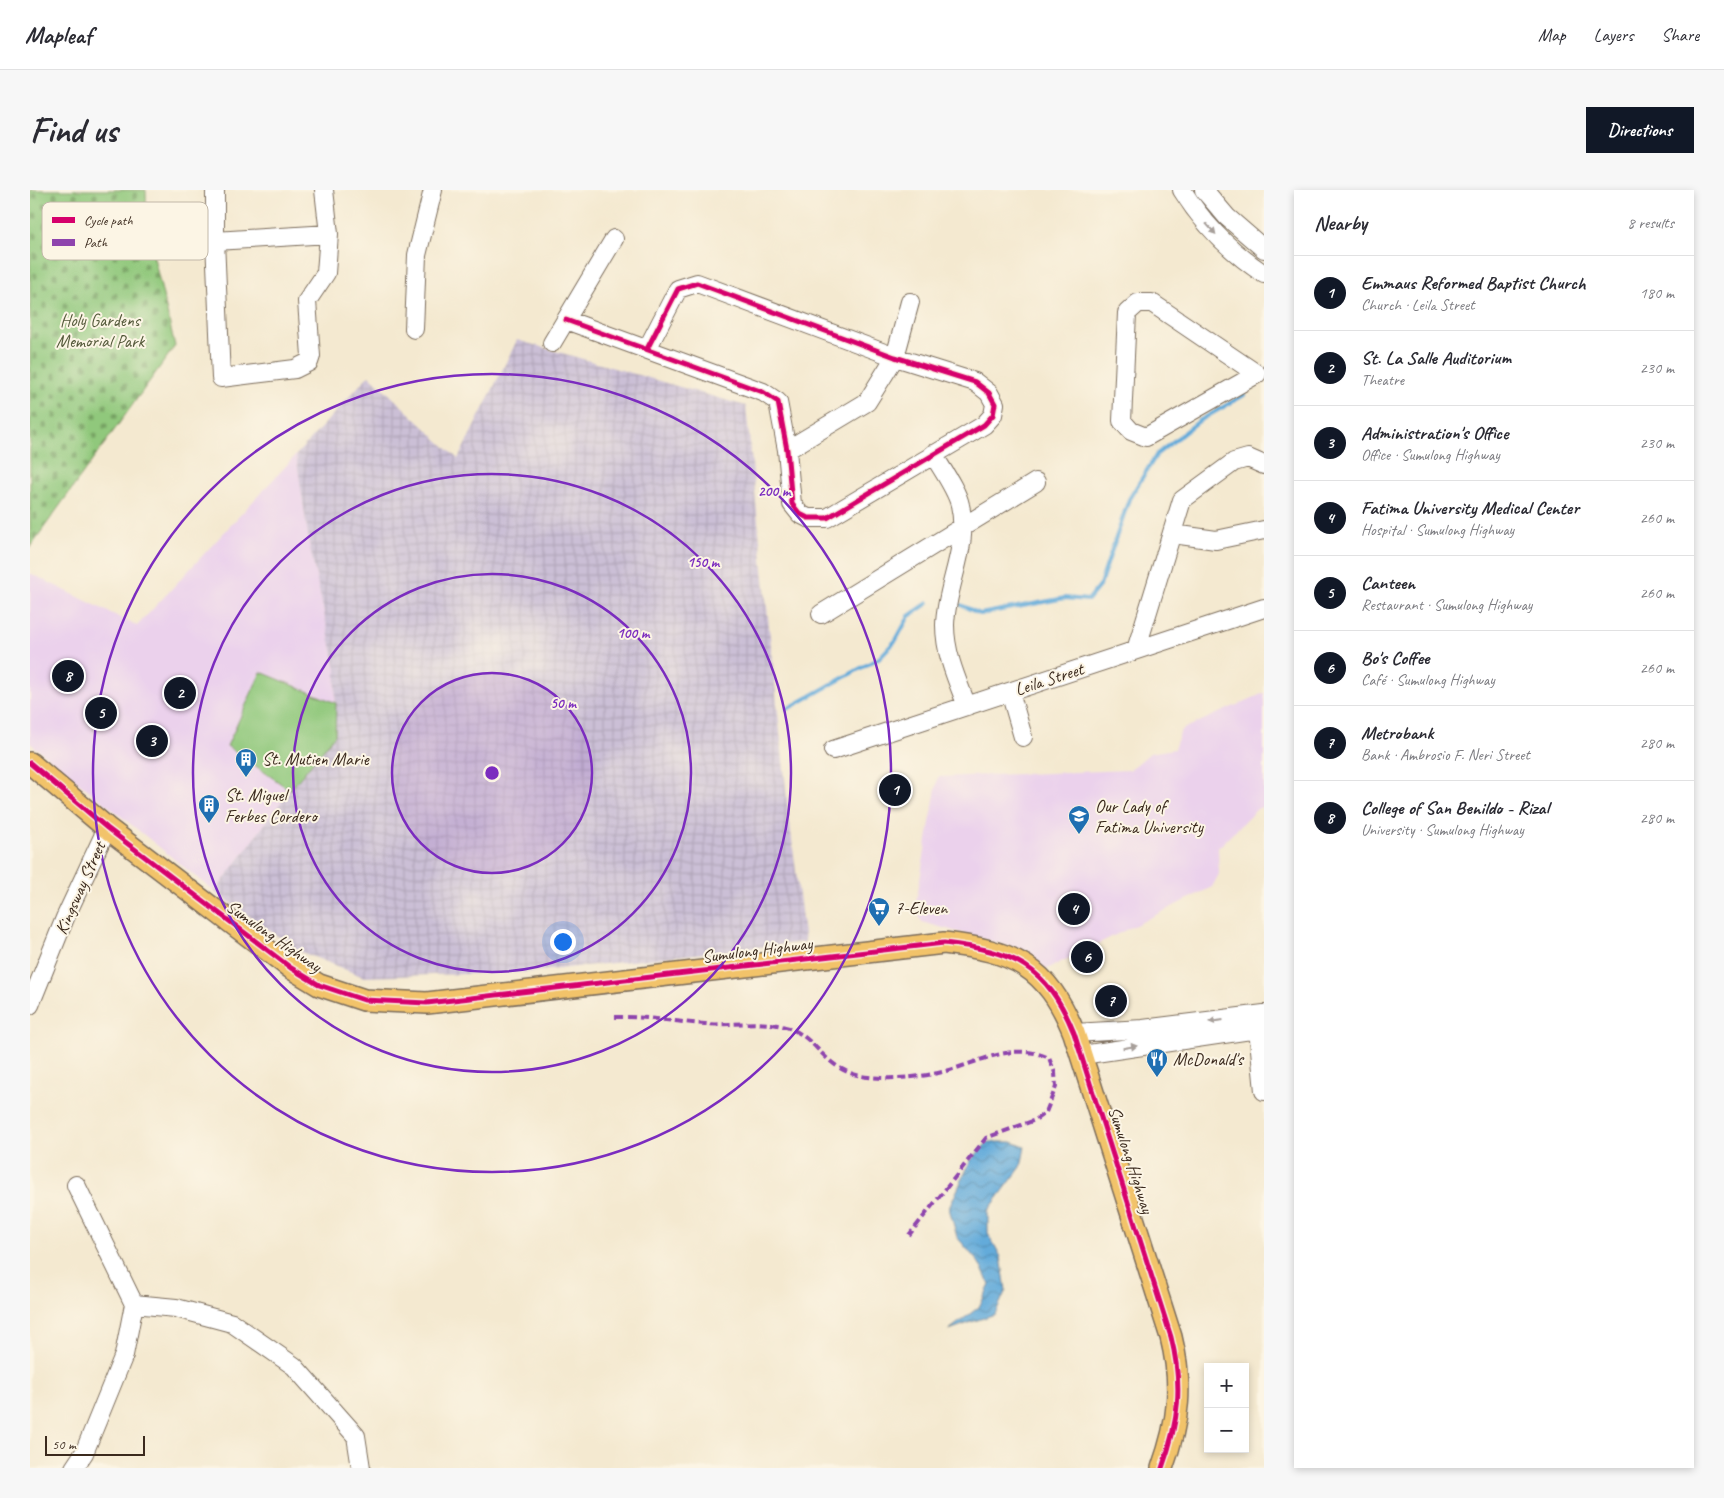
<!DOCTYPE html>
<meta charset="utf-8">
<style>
body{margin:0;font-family:Caveat,sans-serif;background:#f7f7f7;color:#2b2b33}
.controls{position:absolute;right:15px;bottom:15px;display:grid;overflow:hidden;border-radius:0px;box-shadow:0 2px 8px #0003}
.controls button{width:45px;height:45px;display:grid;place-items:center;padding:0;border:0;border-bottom:1px solid #e1e1e2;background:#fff;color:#2b2b33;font:25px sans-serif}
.scale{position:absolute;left:15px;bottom:12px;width:100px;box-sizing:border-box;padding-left:5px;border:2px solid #3b2a1e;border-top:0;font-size:14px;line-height:18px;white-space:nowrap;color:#3b2a1e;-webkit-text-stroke:4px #fcf5e5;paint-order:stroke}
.you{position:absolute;left:532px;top:751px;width:18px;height:18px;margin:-12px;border:4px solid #fff;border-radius:50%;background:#1a73e8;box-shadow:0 0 0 8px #1a73e833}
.badge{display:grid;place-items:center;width:32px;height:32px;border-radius:50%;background:#111827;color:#fff;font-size:16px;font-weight:700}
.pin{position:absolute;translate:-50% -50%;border:2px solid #fff;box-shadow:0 1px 5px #0006}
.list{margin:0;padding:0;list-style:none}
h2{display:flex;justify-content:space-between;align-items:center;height:65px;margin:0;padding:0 20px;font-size:21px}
h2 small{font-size:16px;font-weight:400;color:#7c7c81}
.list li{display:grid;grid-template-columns:32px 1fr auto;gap:15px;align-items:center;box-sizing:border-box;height:75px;padding:0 20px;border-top:1px solid #e1e1e2}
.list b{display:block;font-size:19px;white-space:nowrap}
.list p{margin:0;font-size:16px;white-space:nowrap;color:#7c7c81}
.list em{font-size:16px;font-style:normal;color:#7c7c81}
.map{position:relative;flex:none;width:1234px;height:1278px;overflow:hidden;border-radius:0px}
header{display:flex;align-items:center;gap:30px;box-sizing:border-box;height:70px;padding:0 25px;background:#fff;border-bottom:1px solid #e1e1e2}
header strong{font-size:24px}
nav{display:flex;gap:28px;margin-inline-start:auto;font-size:18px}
.intro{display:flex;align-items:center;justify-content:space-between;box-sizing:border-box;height:120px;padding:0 30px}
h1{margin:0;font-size:35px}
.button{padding:12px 22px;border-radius:0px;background:#111827;color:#fff;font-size:18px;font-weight:700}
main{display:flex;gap:30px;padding:0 30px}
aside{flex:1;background:#fff;border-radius:0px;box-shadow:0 2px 8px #0003}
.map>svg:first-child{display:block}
.built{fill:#ebd1ec}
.industrial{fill:url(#industrial-grid)}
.green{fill:#90c87b;stroke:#66794c}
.cemetery{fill:url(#cemetery-stones);stroke:#66794c}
.water{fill:url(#water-waves);stroke:#4f6a7c}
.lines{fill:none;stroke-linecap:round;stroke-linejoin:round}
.stream{stroke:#63abda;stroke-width:4}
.minor-casing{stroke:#7c6d5c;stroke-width:20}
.major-casing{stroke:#7c6d5c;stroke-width:24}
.minor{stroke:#fff;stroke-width:18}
.major{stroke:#f2c36a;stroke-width:21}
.quiet{stroke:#8e44ad;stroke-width:4;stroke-dasharray:8 4;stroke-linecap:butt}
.cycleway-casing{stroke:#fcf5e5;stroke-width:8}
.cycleway{stroke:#d6006c;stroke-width:5}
.oneway{fill:#a79f9a}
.ring{fill:none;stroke:#7b2cbf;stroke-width:2.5}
.labels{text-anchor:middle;stroke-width:4;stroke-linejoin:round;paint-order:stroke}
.park-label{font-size:18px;fill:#54593a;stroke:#fcf5e5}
.street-label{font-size:18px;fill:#3b2a1e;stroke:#fcf5e5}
.poi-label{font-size:18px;fill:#3b2a1e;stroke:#fcf5e5;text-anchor:start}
.key{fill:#fcf5e5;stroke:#c2b8a9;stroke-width:1}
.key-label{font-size:14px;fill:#3b2a1e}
.centre{fill:#7b2cbf;stroke:#fcf5e5;stroke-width:2.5}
.ring-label{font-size:15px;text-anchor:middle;font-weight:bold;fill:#7b2cbf;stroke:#fcf5e5;stroke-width:4;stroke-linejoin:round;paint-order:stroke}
</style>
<header>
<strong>Mapleaf</strong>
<nav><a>Map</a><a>Layers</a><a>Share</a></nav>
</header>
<div class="intro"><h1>Find us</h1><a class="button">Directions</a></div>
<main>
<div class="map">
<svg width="1234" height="1278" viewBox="0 0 1234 1278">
<defs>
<pattern id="industrial-grid" width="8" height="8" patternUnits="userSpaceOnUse" patternTransform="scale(1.25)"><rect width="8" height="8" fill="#cbbfd6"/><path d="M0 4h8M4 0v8" fill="none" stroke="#afa4b7"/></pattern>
<pattern id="cemetery-stones" width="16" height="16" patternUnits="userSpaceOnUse" patternTransform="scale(1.25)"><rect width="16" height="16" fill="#90c87b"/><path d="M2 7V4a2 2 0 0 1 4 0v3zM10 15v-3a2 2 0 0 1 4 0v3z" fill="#77a364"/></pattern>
<pattern id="water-waves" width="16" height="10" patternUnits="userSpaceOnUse" patternTransform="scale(1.25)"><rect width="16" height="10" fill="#63abda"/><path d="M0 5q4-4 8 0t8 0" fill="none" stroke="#538bb0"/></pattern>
</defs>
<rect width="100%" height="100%" fill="#fcf5e5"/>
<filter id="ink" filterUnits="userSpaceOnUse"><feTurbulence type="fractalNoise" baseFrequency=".02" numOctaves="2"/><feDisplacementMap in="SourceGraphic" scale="10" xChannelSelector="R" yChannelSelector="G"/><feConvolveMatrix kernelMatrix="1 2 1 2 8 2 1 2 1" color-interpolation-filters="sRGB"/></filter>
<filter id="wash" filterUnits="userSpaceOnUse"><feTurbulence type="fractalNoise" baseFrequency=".0096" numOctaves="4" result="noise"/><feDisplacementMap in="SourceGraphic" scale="20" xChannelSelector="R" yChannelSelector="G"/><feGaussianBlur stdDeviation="1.12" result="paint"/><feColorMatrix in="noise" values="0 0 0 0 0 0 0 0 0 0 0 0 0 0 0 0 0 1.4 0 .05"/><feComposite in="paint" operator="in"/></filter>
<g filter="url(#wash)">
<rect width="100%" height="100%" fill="#f4e9d0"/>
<path class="built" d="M266,265L280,358L306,478L305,545L260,600L185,702L0,553V383L107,436Z
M1234,503V616L1227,619L1188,658L1189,684L1182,697L1015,780L1002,768L982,757L892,732L885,718L908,587L1100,580L1120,563L1144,559L1151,540Z"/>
<path class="industrial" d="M487,150L716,216L758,618L775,752L500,782L334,787L269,761L185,702L260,600L305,545L306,478L280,358L266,265L339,185L428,269Z"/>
<path class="green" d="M231,482L306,513L305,545L260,600L197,556Z"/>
<path class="cemetery" d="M0,0H116L117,38L145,156L0,357Z"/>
<path class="water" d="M958,952H982L995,957L991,977L958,1021V1043L971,1067L976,1100L965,1124L919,1140L949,1117L960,1095L949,1073L927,1047L919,1018L941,970Z"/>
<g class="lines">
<path class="stream" d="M931,415L950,424L1035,408L1058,410L1070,395L1099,309L1127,264L1169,231L1214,205
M757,519L849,468L866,450L879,426L898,413"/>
</g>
</g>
<g filter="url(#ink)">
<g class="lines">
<g class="minor-casing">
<path id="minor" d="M185,0V51L191,188L265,179L279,172L281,166L277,111L296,83L299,44L294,0
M1152,0C1173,34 1201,62 1234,84
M1174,0L1197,27L1234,59
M185,51L299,44
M1108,113H1122L1227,184L1116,247L1101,241L1092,231L1097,123Z
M536,130L733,202L748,212L757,260L762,314L770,324L778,328H797L954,235L963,225L965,214L959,203L945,192L865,167L667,93L648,99L617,159
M384,139L387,65L403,0
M522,153L584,49
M757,260L837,212L865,167L880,112
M903,264C911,278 927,300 930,315C940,357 916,394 915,435C915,464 927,490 937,516
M1143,344L1186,350L1234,340
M791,424L1006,292
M1106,460L1152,310L1204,272L1218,268L1234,275
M980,502L993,547
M803,560L1234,418
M0,815L35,728L77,638
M1228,839L1234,901
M1044,843L1113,839L1234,824
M1052,865L1234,838
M104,1114L146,1118L202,1133L264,1176L326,1246L331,1278
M44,1278L54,1263L94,1165L104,1114L46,995"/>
</g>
<g class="major-casing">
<path id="major" d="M0,573L77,638L261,778L289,795L334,810L397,813L914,753C984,761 1017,776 1044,843L1141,1147C1153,1195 1149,1231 1132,1278"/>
</g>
<use href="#minor" class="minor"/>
<use href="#major" class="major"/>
<path class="quiet" d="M585,827C616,826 645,832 675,834C702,836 733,829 759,838C790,850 794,882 838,887C864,890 895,887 920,880C954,870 985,852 1019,868L1025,883L1026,897L1016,922L1005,930L956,948L879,1045"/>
<g class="cycleway-casing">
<path id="cycleway" d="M536,130L733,202L748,212L757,260L762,314L770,324L778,328H797L954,235L963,225L965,214L959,203L945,192L865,167L667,93L648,99L617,159
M0,573L77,638L261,778L289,795L334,810L397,813L914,753C984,761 1017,776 1044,843L1141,1147C1153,1195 1149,1231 1132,1278"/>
</g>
<use href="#cycleway" class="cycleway"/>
</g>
<defs><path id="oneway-solid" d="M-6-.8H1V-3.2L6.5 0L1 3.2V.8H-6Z" transform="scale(1.25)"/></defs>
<g class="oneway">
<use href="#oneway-solid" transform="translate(1181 39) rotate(48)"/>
<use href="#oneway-solid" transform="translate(1186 831) rotate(173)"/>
<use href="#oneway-solid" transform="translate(1100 857) rotate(-9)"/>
</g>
</g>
<circle cx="462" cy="583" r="100" fill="#7b2cbf" fill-opacity=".12"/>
<g class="ring">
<circle cx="462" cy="583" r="100"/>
<circle cx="462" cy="583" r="199"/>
<circle cx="462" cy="583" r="299"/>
<circle cx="462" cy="583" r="399"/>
</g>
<defs>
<g id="building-pin" transform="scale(1.125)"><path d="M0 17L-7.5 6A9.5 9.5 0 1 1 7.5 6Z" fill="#1f6fb2" stroke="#fcf5e5"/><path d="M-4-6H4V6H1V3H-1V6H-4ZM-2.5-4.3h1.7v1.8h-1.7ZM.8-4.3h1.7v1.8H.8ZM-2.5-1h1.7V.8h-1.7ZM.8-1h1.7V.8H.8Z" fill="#fff"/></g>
<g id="university-pin" transform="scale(1.125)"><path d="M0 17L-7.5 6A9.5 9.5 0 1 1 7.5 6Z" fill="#1f6fb2" stroke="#fcf5e5"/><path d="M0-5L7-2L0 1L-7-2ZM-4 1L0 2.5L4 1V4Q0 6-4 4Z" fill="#fff"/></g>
<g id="supermarket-pin" transform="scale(1.125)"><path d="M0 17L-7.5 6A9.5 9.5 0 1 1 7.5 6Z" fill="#1f6fb2" stroke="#fcf5e5"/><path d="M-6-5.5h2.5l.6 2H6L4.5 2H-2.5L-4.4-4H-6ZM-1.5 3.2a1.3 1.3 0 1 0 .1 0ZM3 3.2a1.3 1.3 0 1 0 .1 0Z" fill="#fff"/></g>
<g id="restaurant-pin" transform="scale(1.125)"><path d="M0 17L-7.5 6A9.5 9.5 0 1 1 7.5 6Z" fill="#1f6fb2" stroke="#fcf5e5"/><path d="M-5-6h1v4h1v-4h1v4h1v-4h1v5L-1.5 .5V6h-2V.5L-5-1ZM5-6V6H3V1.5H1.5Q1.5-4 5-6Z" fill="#fff"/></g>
</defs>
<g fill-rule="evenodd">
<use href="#building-pin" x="216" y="569"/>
<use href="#building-pin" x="179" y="615"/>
<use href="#university-pin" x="1049" y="626"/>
<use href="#supermarket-pin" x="849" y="718"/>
<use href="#restaurant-pin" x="1127" y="869"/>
</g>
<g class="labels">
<g class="park-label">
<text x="70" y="136">Holy Gardens<tspan x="70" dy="21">Memorial Park</tspan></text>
</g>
<g class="street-label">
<text transform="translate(1019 489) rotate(-18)" y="6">Leila Street</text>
<text transform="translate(50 698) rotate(-66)" y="6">Kingsway Street</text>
<text transform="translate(244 746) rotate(35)" y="6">Sumulong Highway</text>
<text transform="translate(727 760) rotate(-7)" y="6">Sumulong Highway</text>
<text transform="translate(1101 970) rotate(72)" y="6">Sumulong Highway</text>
</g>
<g class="poi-label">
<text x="232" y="575">St. Mutien Marie</text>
<text x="195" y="611">St. Miguel<tspan x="195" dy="21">Ferbes Cordero</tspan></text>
<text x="1065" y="622">Our Lady of<tspan x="1065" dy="21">Fatima University</tspan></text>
<text x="865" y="724">7-Eleven</text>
<text x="1143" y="875">McDonald's</text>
</g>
</g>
<rect x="12" y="12" width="166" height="58" rx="8" class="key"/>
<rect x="22" y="27" width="23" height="6" fill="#d6006c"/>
<rect x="22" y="49" width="23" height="7" fill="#8e44ad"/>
<g class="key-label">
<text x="54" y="35">Cycle path</text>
<text x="54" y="57">Path</text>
</g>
<circle cx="462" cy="583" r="8" class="centre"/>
<g class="ring-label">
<text x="744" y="306">200 m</text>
<text x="673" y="377">150 m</text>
<text x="603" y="448">100 m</text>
<text x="533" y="518">50 m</text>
</g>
</svg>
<div class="controls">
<button>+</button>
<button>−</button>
</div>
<div class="scale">50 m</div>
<div class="you"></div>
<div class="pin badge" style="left:865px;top:600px">1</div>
<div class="pin badge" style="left:150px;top:503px">2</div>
<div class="pin badge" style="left:122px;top:551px">3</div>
<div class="pin badge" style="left:1044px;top:719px">4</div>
<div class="pin badge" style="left:71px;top:523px">5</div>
<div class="pin badge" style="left:1057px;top:767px">6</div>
<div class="pin badge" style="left:1081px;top:811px">7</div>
<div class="pin badge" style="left:38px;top:486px">8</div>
</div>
<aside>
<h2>Nearby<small>8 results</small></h2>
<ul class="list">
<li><span class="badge">1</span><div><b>Emmaus Reformed Baptist Church</b><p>Church · Leila Street</p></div><em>180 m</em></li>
<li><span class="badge">2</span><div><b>St. La Salle Auditorium</b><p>Theatre</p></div><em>230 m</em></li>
<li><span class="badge">3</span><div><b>Administration's Office</b><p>Office · Sumulong Highway</p></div><em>230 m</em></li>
<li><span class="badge">4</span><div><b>Fatima University Medical Center</b><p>Hospital · Sumulong Highway</p></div><em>260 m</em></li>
<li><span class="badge">5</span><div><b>Canteen</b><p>Restaurant · Sumulong Highway</p></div><em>260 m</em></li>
<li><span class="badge">6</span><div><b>Bo's Coffee</b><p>Café · Sumulong Highway</p></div><em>260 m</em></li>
<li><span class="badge">7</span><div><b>Metrobank</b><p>Bank · Ambrosio F. Neri Street</p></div><em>280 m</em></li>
<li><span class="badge">8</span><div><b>College of San Benildo - Rizal</b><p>University · Sumulong Highway</p></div><em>280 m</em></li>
</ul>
</aside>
</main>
